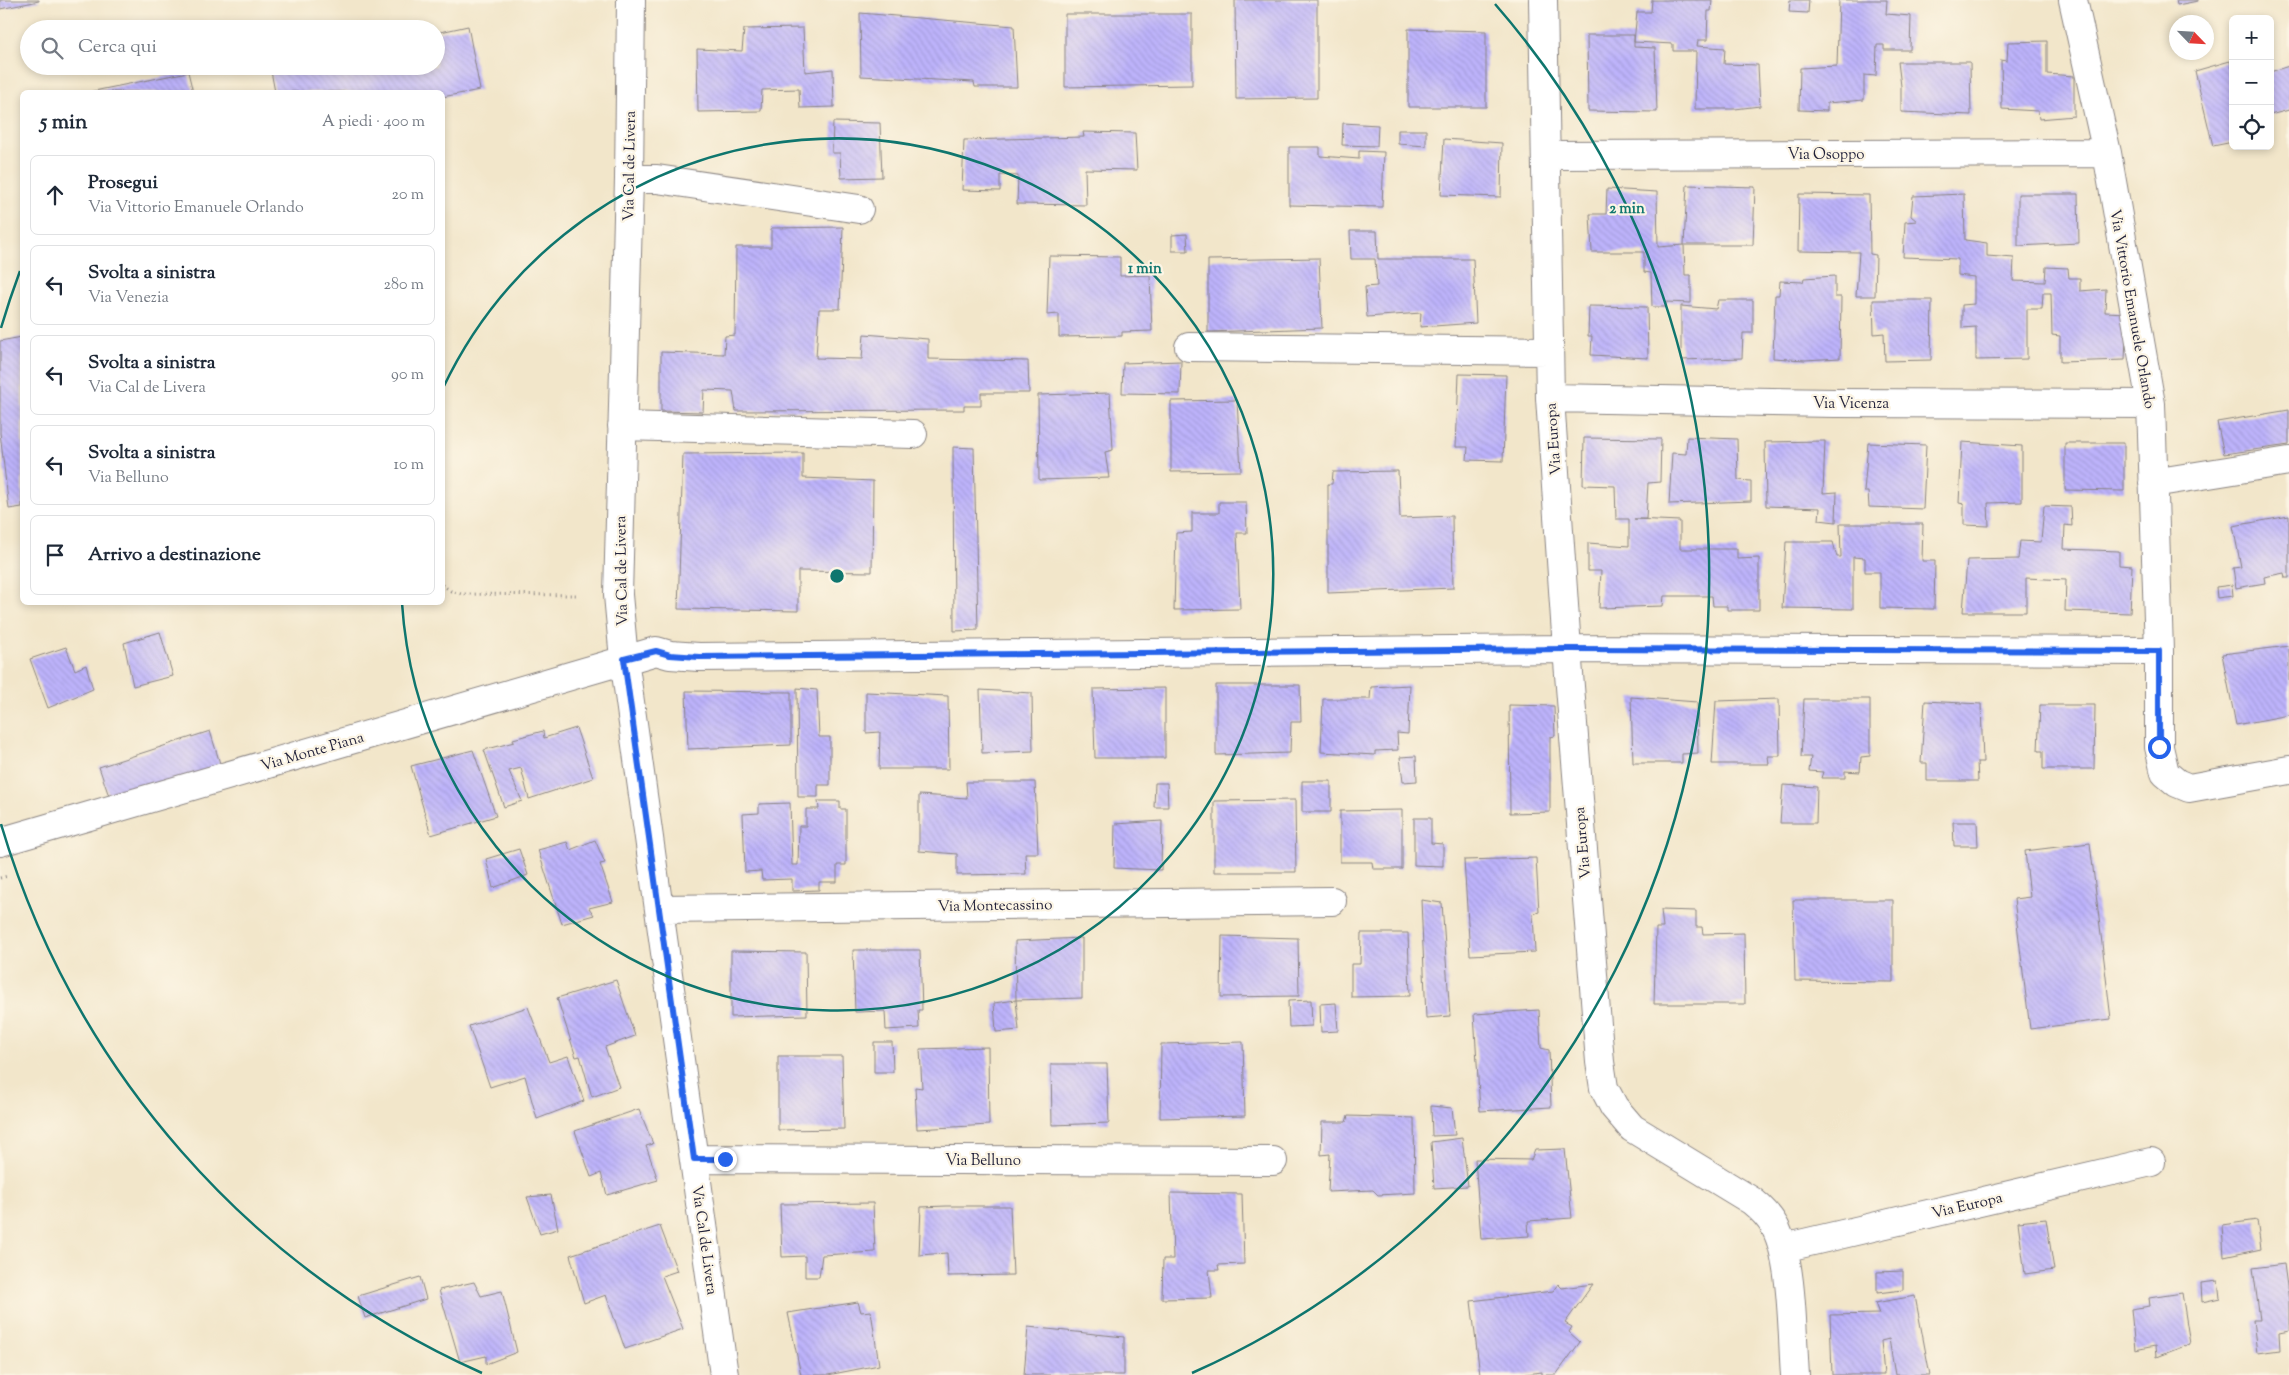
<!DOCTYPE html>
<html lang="it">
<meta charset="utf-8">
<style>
body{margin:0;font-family:"Sorts Mill Goudy",serif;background:#f6f6f7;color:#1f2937}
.controls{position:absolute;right:15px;top:15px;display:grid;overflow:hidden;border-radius:8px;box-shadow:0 2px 8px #0003}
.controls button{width:45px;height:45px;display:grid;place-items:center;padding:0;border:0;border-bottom:1px solid #e0e1e3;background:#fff;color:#1f2937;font:25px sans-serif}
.compass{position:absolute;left:2169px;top:15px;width:45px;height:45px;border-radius:50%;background:#fff;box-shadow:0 2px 8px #0003;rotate:115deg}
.stop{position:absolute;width:15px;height:15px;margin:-11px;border:4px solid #2563eb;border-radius:50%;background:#fff}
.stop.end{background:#2563eb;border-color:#fff;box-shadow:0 1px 5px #0008}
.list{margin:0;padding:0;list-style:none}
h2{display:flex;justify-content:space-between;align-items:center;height:65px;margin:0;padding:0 20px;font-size:21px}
h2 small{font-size:16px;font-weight:400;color:#747a83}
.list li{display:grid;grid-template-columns:32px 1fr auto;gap:15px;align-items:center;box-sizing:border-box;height:80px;margin:0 10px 10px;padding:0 10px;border:1px solid #e0e1e3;border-radius:8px}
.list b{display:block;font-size:19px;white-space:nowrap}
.list p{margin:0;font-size:16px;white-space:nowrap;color:#747a83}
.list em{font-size:16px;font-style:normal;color:#747a83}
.icon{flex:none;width:28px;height:28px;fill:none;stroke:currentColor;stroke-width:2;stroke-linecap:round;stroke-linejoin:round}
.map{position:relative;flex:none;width:2289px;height:1375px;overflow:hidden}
.search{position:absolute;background:#fff;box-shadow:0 2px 8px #0003;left:20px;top:20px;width:425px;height:55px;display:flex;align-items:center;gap:12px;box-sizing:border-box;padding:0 18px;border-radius:28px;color:#747a83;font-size:19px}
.panel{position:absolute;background:#fff;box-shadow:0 2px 8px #0003;left:20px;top:90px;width:425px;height:515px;border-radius:8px}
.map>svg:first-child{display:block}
.building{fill:url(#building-back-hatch)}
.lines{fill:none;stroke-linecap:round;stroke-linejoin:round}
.minor-casing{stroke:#8a8482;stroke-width:30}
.path{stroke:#8a8482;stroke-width:3;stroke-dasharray:1 4;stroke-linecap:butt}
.minor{stroke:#fff;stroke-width:28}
.route{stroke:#2563eb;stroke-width:6}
.ring{fill:none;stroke:#0f766e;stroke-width:2.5}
.labels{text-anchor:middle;stroke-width:4.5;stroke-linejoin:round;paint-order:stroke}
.street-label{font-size:15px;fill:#22223b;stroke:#fcf5e5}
.centre{fill:#0f766e;stroke:#fcf5e5;stroke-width:2.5}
.ring-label{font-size:15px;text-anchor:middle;font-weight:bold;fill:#0f766e;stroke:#fcf5e5;stroke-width:4.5;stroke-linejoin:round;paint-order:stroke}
</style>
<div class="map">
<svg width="2289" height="1375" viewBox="0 0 2289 1375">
<defs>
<pattern id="building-back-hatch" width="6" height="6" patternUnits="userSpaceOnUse" patternTransform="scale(1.25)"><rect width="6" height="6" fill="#bdb3fb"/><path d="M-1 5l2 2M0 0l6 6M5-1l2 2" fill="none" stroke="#a29ad8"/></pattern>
</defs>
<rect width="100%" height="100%" fill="#fcf5e5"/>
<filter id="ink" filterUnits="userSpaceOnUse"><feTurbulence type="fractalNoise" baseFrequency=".02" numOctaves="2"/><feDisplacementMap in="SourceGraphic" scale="10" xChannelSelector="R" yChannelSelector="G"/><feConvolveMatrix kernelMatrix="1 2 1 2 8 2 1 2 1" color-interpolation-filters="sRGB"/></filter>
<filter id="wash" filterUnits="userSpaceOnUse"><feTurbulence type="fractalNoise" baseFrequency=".0096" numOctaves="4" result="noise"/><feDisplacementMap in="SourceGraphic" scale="20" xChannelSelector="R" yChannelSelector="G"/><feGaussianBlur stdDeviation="1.12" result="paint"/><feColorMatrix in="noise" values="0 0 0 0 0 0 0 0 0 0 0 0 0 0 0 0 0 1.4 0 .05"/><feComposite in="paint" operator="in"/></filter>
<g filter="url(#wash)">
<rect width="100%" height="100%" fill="#f2e6ca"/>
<g id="blocks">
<path class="building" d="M0,0H39V1L0,9Z
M1235,0H1317V98L1236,99Z
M1652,0H1712L1711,11H1708L1707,40H1698L1697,46L1725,48L1724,64L1758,65L1760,106L1735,109H1695L1696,51H1673V44L1634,42L1637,12H1651Z
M1790,0H1809L1808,13L1789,12Z
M1839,0H1887L1886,14L1911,16L1910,50H1884V45H1877L1876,76L1864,75V100L1827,103V111L1799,110L1800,68L1837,66Z
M2176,0H2198V1L2177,5Z
M860,13L1014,26L1017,87H975L974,82L861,76Z
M1065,14H1192V85L1065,87Z
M468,26L480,90L442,97V92H275L270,66H436V33Z
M803,28L805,72L833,69L834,107L800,108L799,89L762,90L761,111L698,112L697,49L742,51L744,29Z
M1408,29L1486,31V107H1408Z
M1587,35H1634V47L1655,48L1657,112L1588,111Z
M2047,41V74L2074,76V116L2039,119L2038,111L2002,109L2001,60L2007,61L2008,42Z
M2230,61L2233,71V142L2213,146L2195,71Z
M1898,62H1970L1971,115L1901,112V86Z
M2289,66V110L2270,115V72Z
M188,72L193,92H89Z
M833,122L880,123L882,177L841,178L840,153H832Z
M1343,123L1378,125L1377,146L1342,145Z
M1398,130H1426V146L1398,144Z
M1083,132L1135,133L1137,170L1085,169L1086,205L1017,204L1018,176L1000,175V191L962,190L964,140L1084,137Z
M1444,139L1502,143L1501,197L1441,195Z
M1289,147H1320V156L1359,159V151L1384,152L1382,207L1289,205Z
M1687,185L1755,187L1753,245H1684Z
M1607,189L1657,192L1658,247L1684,245L1685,275H1691V303L1666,302V307H1652L1651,273L1644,272V252H1592L1590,214H1606Z
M1799,194L1869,195L1870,254L1876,255L1875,296H1856L1859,252L1798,251Z
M1964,194L1965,240L1987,243V256L2014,258L2013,281L2045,282L2046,267L2068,268L2069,278H2080V291L2106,289L2105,312L2127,313L2125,360L2060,362V336L2052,335L2051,293H2043L2042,309H2027V359L1976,360V327L1962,328V305L1974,304V277L1958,275V259L1903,257L1905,222L1917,221L1911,216L1913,196Z
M2018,194H2078L2079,243L2018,246Z
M843,227L840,309H819L816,358L862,359L864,334L928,339V359L1028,361L1029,393H981V406H964V410L736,411L733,391L704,390L703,412L661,411V352L724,354L725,336L735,335L736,247H771V228Z
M1350,231H1377L1378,259H1473L1476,323L1420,327L1421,313L1367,317L1365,287L1377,286L1375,259H1351Z
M1187,234L1188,251H1172V235Z
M1049,256L1120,257V276L1150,275L1152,331L1122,332V336L1059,337V314L1047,315Z
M1319,258L1322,328L1208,332V260Z
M1835,276V297H1841L1840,358L1805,360L1773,358L1775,295H1779L1780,281L1803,282L1804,278Z
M1718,300H1753V333H1743L1742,358L1681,360V306L1716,309Z
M1873,300H1932L1931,360L1885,361L1884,333L1874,334Z
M1589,306L1647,307L1648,358L1591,355L1592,336H1588Z
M22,337V507L9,509L0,433V341Z
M1181,361L1180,394L1122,393L1123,363Z
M1459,374L1506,375L1503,461L1467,460L1468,447H1456Z
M1110,393L1113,450L1105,452L1109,478L1039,480L1038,395Z
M1237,400L1241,471L1171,472V401Z
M2289,410V445L2224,454L2217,422Z
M1687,437L1737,439L1738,480L1751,481V501L1669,504L1672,453L1686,454Z
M1584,438L1661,439L1660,482L1648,483L1646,519H1634L1680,521V549H1737V559L1759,558V610H1727V606H1713L1712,596H1664L1663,606L1599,608L1601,571H1588V543L1629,546V519H1616L1615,486L1583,485Z
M1825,441L1823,493L1837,492L1836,522L1819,520L1820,508L1766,506L1765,442Z
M1962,442L2022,446V502L1988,503L1989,526L1964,525V504L1959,503Z
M1868,443L1926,445L1923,509L1869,507L1868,492H1864Z
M2065,443H2124V491L2065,490Z
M953,447L974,448L978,630L954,631Z
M803,453V478L873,481L872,572L798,571V611L678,609L683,454Z
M1398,471L1400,518L1452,516L1453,588L1328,593V484H1332L1333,472Z
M1219,502H1246L1247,533H1237L1240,609L1174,610L1176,533L1192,532V513H1219Z
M2044,506L2071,507L2072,526L2065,525L2064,549L2119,551V565L2132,566L2130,613L2065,611L2066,580L2026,578V612H1963L1967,560L2018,559L2020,541L2041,542Z
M2289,516V578H2285L2284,573L2264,577L2265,583L2236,588L2233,568L2241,567L2233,526Z
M1840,524H1923L1922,561H1935L1934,609L1880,608V572H1865V558L1853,557V609L1782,608L1786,542H1833L1837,557H1841Z
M2232,585L2233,596L2217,598L2216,587Z
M160,632L173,676L133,686L124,643Z
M2289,646V715L2236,725L2222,654Z
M66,647L75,670L86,665L93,689L48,708L30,659Z
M1216,685H1300L1301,722H1291L1290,753L1216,755Z
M1410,685L1408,734L1397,733L1398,750L1375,751V755L1321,752L1323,699H1370L1371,687Z
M797,688L817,690L819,737H830V785H818V797H798Z
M1165,688V758H1095L1093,689Z
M980,690L1032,693L1033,751L982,753Z
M686,691L791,692V745L688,749Z
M866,692L948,696L949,769H879L880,732L866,733Z
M1631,697L1697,702L1698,753L1682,754V763H1633Z
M1779,699L1780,756H1768L1769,764H1712L1716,701Z
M1804,699H1870V756L1861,757L1860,772L1845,771V778H1821L1823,772L1809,771L1811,757H1801Z
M1925,701L1981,704L1983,762H1977L1978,781H1927V763H1921Z
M1509,705L1554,706L1555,736L1550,737V812L1510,813Z
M2040,705H2095L2094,769H2043V751H2038Z
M576,728L593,778L529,799L521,768L509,771L522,801L504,807L484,750L514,742L513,739L543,731L544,738Z
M210,731L222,770L112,805L99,767Z
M473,750L496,816L431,835L411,766Z
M1416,756L1417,781L1403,782L1400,757Z
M1302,781H1331V812H1302Z
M966,782H1035L1038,853H1025L1026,874L957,875V854L919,851V795L967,798Z
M1155,783H1167L1168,807H1154Z
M1783,785L1817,787L1816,823H1780Z
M1295,800L1296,872H1214V801Z
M818,801H840V809H846V865H837V882H819V890L792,891V879L762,880L761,871L745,872L743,814L759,813V804L790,803L792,865H798L799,826H806V809H819Z
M1402,810V869H1373L1372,862H1340V811Z
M1414,818H1431V843L1443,844V866L1414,865Z
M1162,821L1161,870L1114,868L1115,824Z
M1953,822H1977L1978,846H1954Z
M595,840L605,863L600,864L613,902L589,908L594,915L562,924L538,850L567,842L570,850Z
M2090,843L2111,1019L2030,1029L2014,899L2030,897L2025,851Z
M519,849L528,875L493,888L486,859Z
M1536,858L1539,912L1533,914L1535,952L1470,955L1464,860Z
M1421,900L1442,903L1450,1016L1426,1018Z
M1793,900H1893V982L1795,981Z
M1661,910L1696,911V927H1702L1703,934L1744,933L1745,1004H1654L1656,928H1663Z
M1361,933H1408L1410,996L1351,997V964H1360Z
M1222,936L1298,938L1299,996L1221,997Z
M1082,938V998L1016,1000L1019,1030L996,1032L994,1003L1016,1000L1015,941Z
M853,950H920L922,1010H918L919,1028L886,1030L885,1011L855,1012Z
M731,951L806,952L807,1015L731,1017Z
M616,980L635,1036L605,1047L619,1087L592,1097L580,1056L576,1057L557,998Z
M1311,1000L1312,1026L1289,1027L1288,1001Z
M1336,1003L1338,1031L1321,1032L1320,1004Z
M528,1007L549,1062L568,1056L584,1101L537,1119L525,1076L490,1087L469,1026Z
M1539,1010L1541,1048L1549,1050L1551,1107L1480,1111L1474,1014Z
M874,1042H892L893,1072H874Z
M1243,1042L1245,1116L1160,1118L1161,1044Z
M988,1047L989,1125L917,1129L915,1087L922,1088L920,1049Z
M778,1056H842L844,1129L778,1130Z
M1051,1064H1107L1109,1123L1052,1125Z
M1431,1106L1452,1108L1455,1135L1432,1136Z
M639,1109L653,1144L646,1146L658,1180L607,1195L601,1173L591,1177L575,1131Z
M1348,1116L1414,1118L1415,1193L1378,1195L1373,1190L1328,1192L1330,1154L1321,1155L1322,1122H1346Z
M1462,1138L1468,1186L1434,1188L1431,1142Z
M1565,1149L1572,1218L1528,1221L1529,1236L1481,1239L1475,1159L1531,1160L1535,1150Z
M1171,1193L1242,1194L1244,1264L1218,1265L1219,1270H1209L1212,1298L1162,1299L1163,1259H1173Z
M551,1195L558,1229L540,1234L527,1197Z
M873,1203L875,1252L822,1255L819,1277H805V1256L782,1257L780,1204Z
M947,1206H1010L1013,1275L948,1276L947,1253L919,1255L921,1207Z
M2046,1219L2054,1270L2025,1274L2018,1222Z
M2257,1220L2261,1249L2224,1257L2222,1225Z
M660,1226L677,1271L662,1276L683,1329L625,1349L606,1295L584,1303L570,1255Z
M2284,1264L2289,1301V1331L2279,1333L2280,1350L2257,1353L2253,1320H2260L2253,1268Z
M1903,1271V1290L1877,1293V1272Z
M420,1277L426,1299L365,1318L358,1296Z
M2218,1281L2220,1298L2202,1302L2201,1283Z
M474,1282L481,1296L502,1291L517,1352L486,1364V1356L460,1362L439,1290Z
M1558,1284L1562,1288L1593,1284L1565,1323L1572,1327L1569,1332L1580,1342L1556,1375H1542V1372L1519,1375H1480L1471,1301L1553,1291Z
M2182,1293L2190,1344L2156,1357L2155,1346L2135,1350L2131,1309L2150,1306L2149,1298Z
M1915,1296L1930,1375H1895L1889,1339L1881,1341L1884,1375H1832L1830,1315L1879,1314L1875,1303Z
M858,1302L861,1312L871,1311L879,1365L828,1375H801L788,1313Z
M1028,1327L1124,1337V1375H1024Z"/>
</g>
</g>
<g filter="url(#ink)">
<use href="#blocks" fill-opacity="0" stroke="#8a8482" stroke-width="1"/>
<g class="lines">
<g class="minor-casing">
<path id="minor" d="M631,0L629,179L618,595L624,659L724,1375
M1543,0L1550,398L1567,649L1600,1062L1604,1088L1614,1107L1632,1128L1752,1201C1762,1209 1769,1216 1775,1227C1793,1260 1792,1336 1795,1375
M2073,0L2107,153L2151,404L2159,651V747L2165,773L2177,783L2189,788L2289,770
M1546,155L2107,153
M629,179H657L859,209
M1189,347L1549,351
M1550,398L1835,403L2151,404
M622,426L913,434
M2153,483L2289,461
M0,842L656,651L670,655L699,657L1567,649L2159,651
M659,909L1332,901
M694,1159L1273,1161
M1783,1248L2151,1162"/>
</g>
<path class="path" d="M442,585L451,591L461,594L577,595
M0,878L8,876"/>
<use href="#minor" class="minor"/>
</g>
</g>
<g class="lines" filter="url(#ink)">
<path class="route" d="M725,1159H694L624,659L656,651L670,655L699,657L1567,649L2159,651V747"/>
</g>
<g class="ring">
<path d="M443 388A436 436 0 1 1 402 603"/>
<path d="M482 1373A872 872 0 0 1 1 824M1 328A872 872 0 0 1 20 271M1495 4A872 872 0 0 1 1192 1373"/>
</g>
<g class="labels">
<g class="street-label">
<text x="1826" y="159">Via Osoppo</text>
<text transform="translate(629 166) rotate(-89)" y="5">Via Cal de Livera</text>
<text transform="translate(2133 309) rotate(80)" y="5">Via Vittorio Emanuele Orlando</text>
<text x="1851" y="408">Via Vicenza</text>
<text transform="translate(1553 439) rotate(-94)" y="5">Via Europa</text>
<text transform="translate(621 571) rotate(-91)" y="5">Via Cal de Livera</text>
<text transform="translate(312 751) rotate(-16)" y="5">Via Monte Piana</text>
<text transform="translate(1582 843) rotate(-95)" y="5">Via Europa</text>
<text transform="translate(995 905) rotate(-1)" y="5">Via Montecassino</text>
<text x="983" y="1165">Via Belluno</text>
<text transform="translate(1967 1205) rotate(-13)" y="5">Via Europa</text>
<text transform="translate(705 1240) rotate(82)" y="5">Via Cal de Livera</text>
</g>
</g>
<circle cx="837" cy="576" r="8" class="centre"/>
<g class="ring-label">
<text x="1627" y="213">2 min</text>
<text x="1145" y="273">1 min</text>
</g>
</svg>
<div class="controls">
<button>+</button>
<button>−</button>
<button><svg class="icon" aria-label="locate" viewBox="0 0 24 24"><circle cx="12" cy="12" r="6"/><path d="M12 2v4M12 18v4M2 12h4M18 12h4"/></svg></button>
</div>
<svg class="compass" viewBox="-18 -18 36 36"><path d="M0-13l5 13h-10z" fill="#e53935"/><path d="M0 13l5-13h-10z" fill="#747a83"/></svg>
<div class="stop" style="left:2159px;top:747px"></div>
<div class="stop end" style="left:725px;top:1159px"></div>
<div class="search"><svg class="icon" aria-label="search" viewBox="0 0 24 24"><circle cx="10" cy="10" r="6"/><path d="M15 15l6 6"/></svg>Cerca qui</div>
<section class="panel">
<h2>5 min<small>A piedi · 400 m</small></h2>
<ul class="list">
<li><svg class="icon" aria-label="ahead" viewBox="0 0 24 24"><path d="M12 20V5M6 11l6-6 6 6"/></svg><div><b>Prosegui</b><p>Via Vittorio Emanuele Orlando</p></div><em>20 m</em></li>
<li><svg class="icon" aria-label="left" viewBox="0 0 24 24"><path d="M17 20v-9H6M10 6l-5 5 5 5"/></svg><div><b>Svolta a sinistra</b><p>Via Venezia</p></div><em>280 m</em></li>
<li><svg class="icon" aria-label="left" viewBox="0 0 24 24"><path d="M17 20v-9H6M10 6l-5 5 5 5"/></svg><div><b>Svolta a sinistra</b><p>Via Cal de Livera</p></div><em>90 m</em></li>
<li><svg class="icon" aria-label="left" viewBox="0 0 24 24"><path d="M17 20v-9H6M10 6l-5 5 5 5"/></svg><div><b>Svolta a sinistra</b><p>Via Belluno</p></div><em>10 m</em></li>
<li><svg class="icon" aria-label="arrive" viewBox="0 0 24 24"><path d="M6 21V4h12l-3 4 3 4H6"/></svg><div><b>Arrivo a destinazione</b></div></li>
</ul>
</section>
</div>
